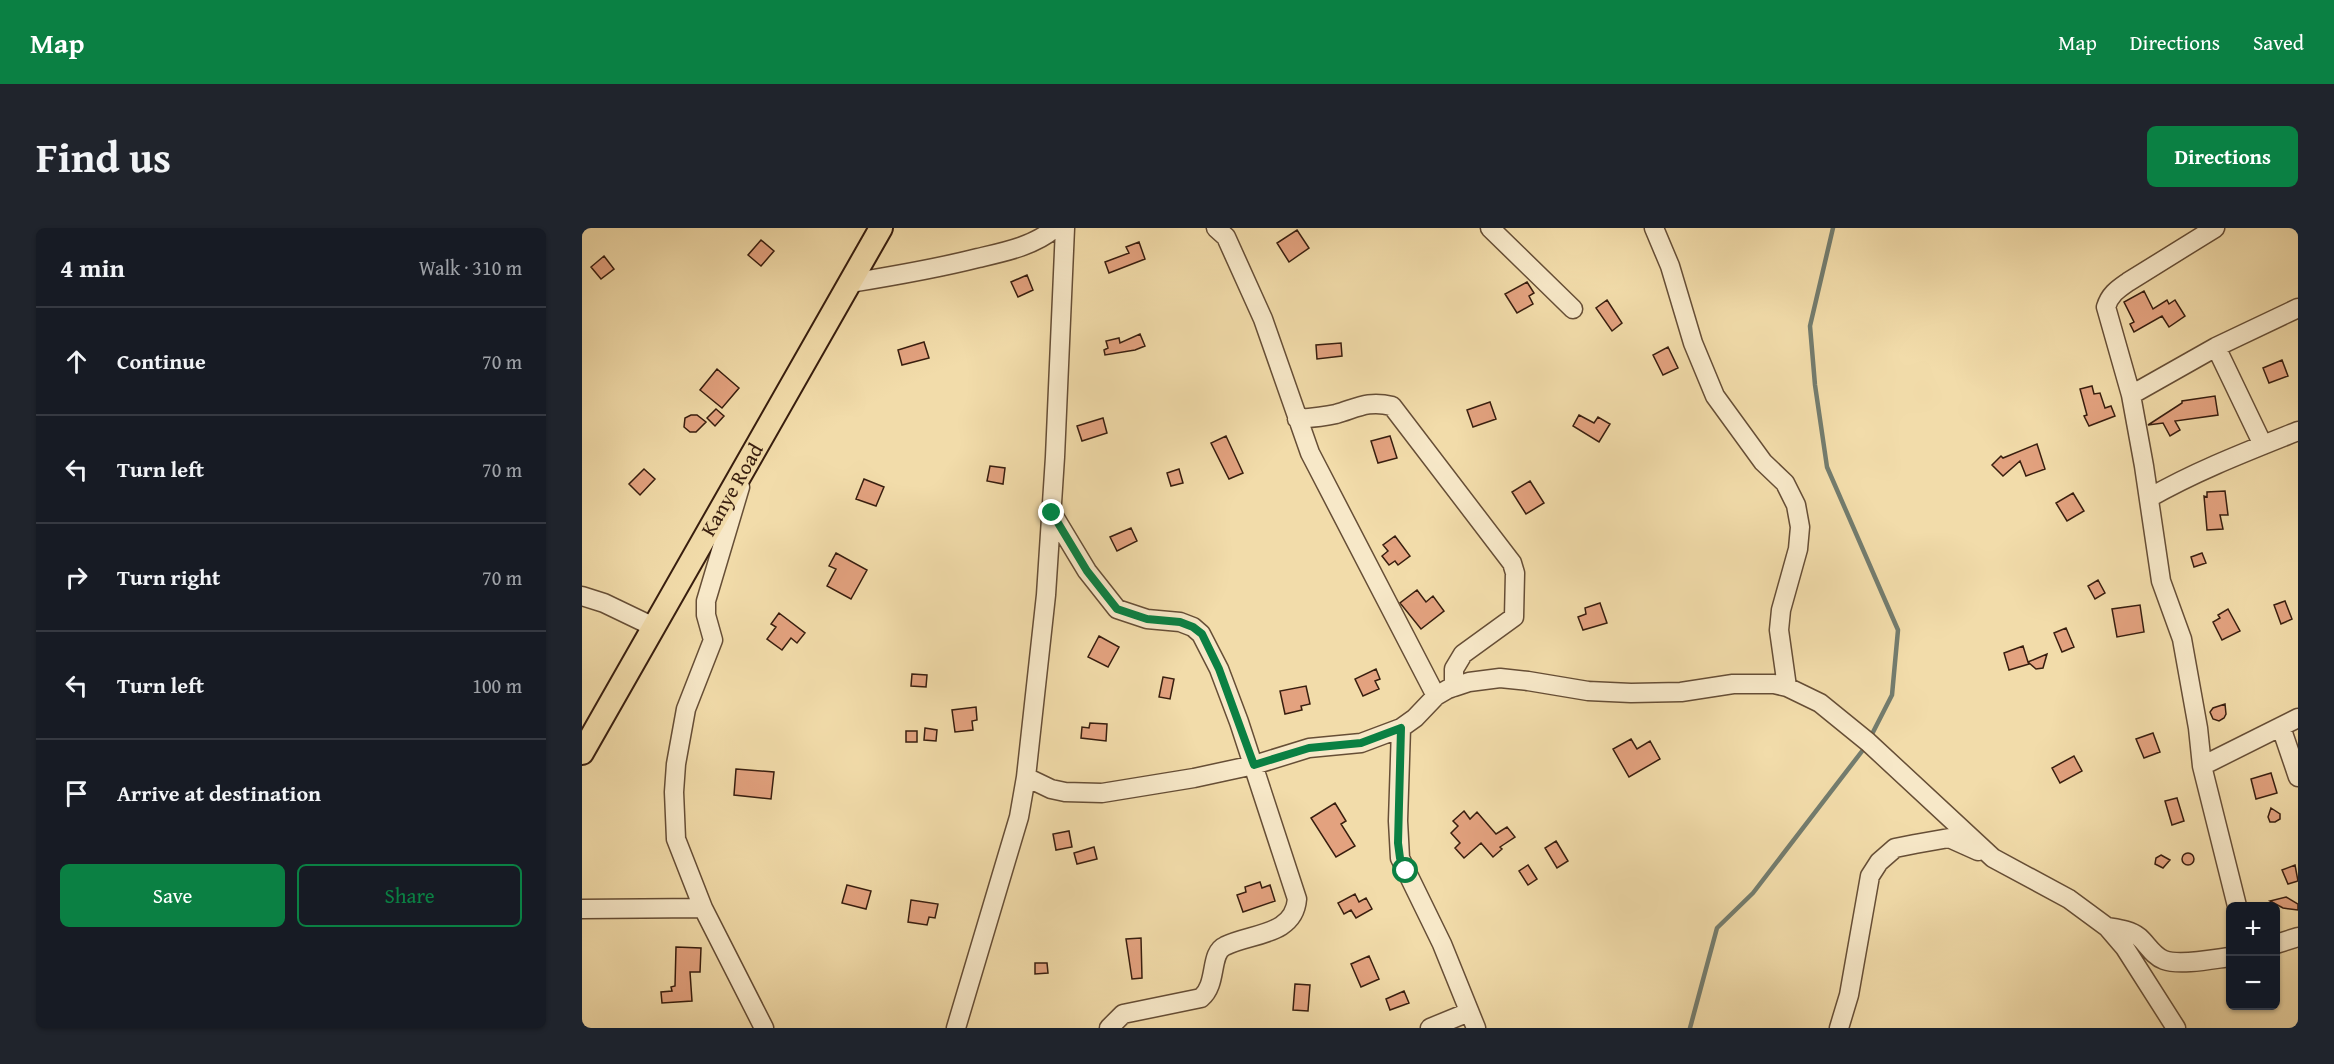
<!DOCTYPE html>
<meta charset="utf-8">
<style>
body{margin:0;font-family:"Gentium Book Plus",serif;background:#20242c;color:#f1f3f6}
.controls{position:absolute;right:18px;bottom:18px;display:grid;overflow:hidden;border-radius:9px;box-shadow:0 2px 4px #0004}
.controls button{width:54px;height:54px;display:grid;place-items:center;padding:0;border:0;border-bottom:2px solid #363941;background:#171b24;color:#f1f3f6;font:30px sans-serif}
.stop{position:absolute;width:18px;height:18px;margin:-14px;border:4px solid #0b8043;border-radius:50%;background:#fff}
.stop.end{background:#0b8043;border-color:#fff;box-shadow:0 2px 6px #0008}
.list{margin:0;padding:0;list-style:none}
h2{display:flex;justify-content:space-between;align-items:center;height:78px;margin:0;padding:0 24px;font-size:26px}
h2 small{font-size:20px;font-weight:400;color:#9ea1a6}
.list li{display:grid;grid-template-columns:39px 1fr auto;gap:18px;align-items:center;box-sizing:border-box;height:108px;padding:0 24px;border-top:2px solid #363941}
.list b{display:block;font-size:22px;white-space:nowrap}
.list em{font-size:20px;font-style:normal;color:#9ea1a6}
.actions{display:flex;gap:12px;padding:18px 24px}
.actions a{flex:1;padding:14px 0;border:2px solid #0b8043;border-radius:9px;text-align:center;font-size:21px;color:#0b8043}
.actions .main{background:#0b8043;color:#fff}
.icon{flex:none;width:33px;height:33px;fill:none;stroke:currentColor;stroke-width:2;stroke-linecap:round;stroke-linejoin:round}
.map{position:relative;flex:none;width:1716px;height:800px;overflow:hidden;border-radius:9px}
header{display:flex;align-items:center;gap:36px;box-sizing:border-box;height:84px;padding:0 30px;background:#0b8043;color:#fff}
header strong{font-size:28px}
nav{display:flex;gap:33px;margin-inline-start:auto;font-size:21px}
.intro{display:flex;align-items:center;justify-content:space-between;box-sizing:border-box;height:144px;padding:0 36px}
h1{margin:0;font-size:42px}
.button{padding:15px 27px;border-radius:9px;background:#0b8043;color:#fff;font-size:21px;font-weight:700}
main{display:flex;gap:36px;padding:0 36px}
aside{flex:1;background:#171b24;border-radius:9px;box-shadow:0 2px 4px #0004}
.map>svg:first-child{display:block}
.lines{fill:none;stroke-linecap:round;stroke-linejoin:round}
.stream{stroke:#737c6e;stroke-width:4.5}
.building{fill:#e3a27f;stroke:#381e0f;stroke-width:1.5}
.minor-casing{stroke:#664e36;stroke-width:21}
.major-casing{stroke:#381e0f;stroke-width:26}
.minor{stroke:#f7e8c8;stroke-width:18}
.major{stroke:#f2dcaa;stroke-width:22}
.route{stroke:#0b8043;stroke-width:8}
.labels{text-anchor:middle;stroke-width:6;stroke-linejoin:round;paint-order:stroke}
.street-label{font-size:21px;fill:#381e0f;stroke:#f7e8c8}
</style>
<header>
<strong>Map</strong>
<nav><a>Map</a><a>Directions</a><a>Saved</a></nav>
</header>
<div class="intro"><h1>Find us</h1><a class="button">Directions</a></div>
<main>
<aside>
<h2>4 min<small>Walk · 310 m</small></h2>
<ul class="list">
<li><svg class="icon" aria-label="ahead" viewBox="0 0 24 24"><path d="M12 20V5M6 11l6-6 6 6"/></svg><div><b>Continue</b></div><em>70 m</em></li>
<li><svg class="icon" aria-label="left" viewBox="0 0 24 24"><path d="M17 20v-9H6M10 6l-5 5 5 5"/></svg><div><b>Turn left</b></div><em>70 m</em></li>
<li><svg class="icon" aria-label="right" viewBox="0 0 24 24"><path d="M7 20v-9h11M14 6l5 5-5 5"/></svg><div><b>Turn right</b></div><em>70 m</em></li>
<li><svg class="icon" aria-label="left" viewBox="0 0 24 24"><path d="M17 20v-9H6M10 6l-5 5 5 5"/></svg><div><b>Turn left</b></div><em>100 m</em></li>
<li><svg class="icon" aria-label="arrive" viewBox="0 0 24 24"><path d="M6 21V4h12l-3 4 3 4H6"/></svg><div><b>Arrive at destination</b></div></li>
</ul>
<div class="actions"><a class="main">Save</a><a>Share</a></div>
</aside>
<div class="map">
<svg width="1716" height="800" viewBox="0 0 1716 800">
<rect width="100%" height="100%" fill="#f2dcaa"/>
<filter id="stains"><feTurbulence type="fractalNoise" baseFrequency=".00333" numOctaves="4"/><feColorMatrix values="0 0 0 0 .2 0 0 0 0 .09 0 0 0 0 .02 0 0 0 .5 -.17"/></filter>
<radialGradient id="worn" r=".72"><stop offset=".6" stop-color="#630" stop-opacity="0"/><stop offset="1" stop-color="#630" stop-opacity=".3"/></radialGradient>
<g class="lines">
<path class="stream" d="M1251,0L1228,98L1233,157L1245,239L1316,402L1310,467L1288,510
M1108,800L1135,700L1171,665L1284,518"/>
</g>
<path class="building" d="M715,2L727,20L707,34L695,15Z
M179,12L192,23L179,38L166,27Z
M557,14L563,31L527,45L523,34L547,25L544,19Z
M22,28L32,41L19,51L9,39Z
M445,47L451,62L436,69L429,54Z
M945,54L952,65L947,68L951,76L935,85L923,66Z
M1562,63L1571,81L1585,72L1587,76L1593,72L1603,88L1587,99L1580,88L1552,104L1548,96L1552,94L1542,74Z
M1025,72L1040,95L1030,103L1014,80Z
M558,106L563,118L553,122L523,127L522,122L526,120L524,113L537,110L538,115Z
M342,114L347,130L320,137L316,122Z
M759,115L760,128L735,131L734,117Z
M1086,119L1096,140L1081,147L1071,127Z
M1700,132L1706,148L1687,155L1681,140Z
M135,141L157,160L140,180L118,162Z
M1510,158L1512,166L1518,165L1523,180L1529,178L1533,188L1507,198L1502,188L1505,187L1498,161Z
M1633,168L1636,187L1593,193L1598,202L1588,208L1581,195L1566,197L1600,175V173Z
M908,174L914,191L891,199L885,182Z
M134,181L142,188L133,198L125,190Z
M109,187H115L124,194L114,204H108L102,199L103,190Z
M997,187L1012,195L1016,189L1028,196L1017,214L991,198Z
M521,190L525,205L500,213L495,198Z
M644,208L661,245L647,251L629,215Z
M808,208L815,230L796,235L789,213Z
M1455,216L1463,241L1444,248L1438,233L1421,248L1410,237L1419,228L1421,230Z
M408,238L423,240L421,256L405,253Z
M62,241L73,251L58,267L47,256Z
M597,241L601,255L589,258L585,245Z
M282,251L302,259L294,278L274,271Z
M948,253L962,275L944,286L930,264Z
M1643,263L1646,287H1638L1641,301L1625,302L1622,268L1625,269V264Z
M1491,265L1502,283L1485,293L1474,275Z
M549,300L555,313L535,323L528,309Z
M813,308L828,328L816,337L813,333L807,337L800,328L806,323L801,317Z
M254,325L285,342L269,371L245,358L254,341L247,338Z
M1620,325L1624,335L1612,339L1609,329Z
M1516,352L1523,365L1513,371L1506,358Z
M835,362L844,374L851,368L862,383L839,401L818,375Z
M1703,373L1710,391L1699,396L1692,377Z
M1018,375L1025,395L1001,402L996,389L1004,386L1003,380Z
M1558,377L1562,404L1535,409L1530,381Z
M1646,381L1658,403L1640,412L1631,394L1638,390L1636,387Z
M197,385L223,405L215,415L209,410L200,422L185,411L194,399L189,396Z
M1484,400L1492,419L1480,424L1472,405Z
M517,408L537,419L526,439L506,429Z
M1441,418L1446,434L1465,426L1461,440L1454,441L1446,434L1447,436L1427,442L1422,425Z
M794,441L798,451L793,453L797,461L781,468L773,451Z
M330,446L345,447L344,459L329,458Z
M581,449L592,451L588,471L577,469Z
M724,458L728,476L719,478L720,482L703,486L698,463Z
M1643,476L1644,486L1642,490L1637,493L1631,491L1628,484L1631,480Z
M394,479L395,492L390,493L391,502L373,504L370,482Z
M508,495L525,496L524,513L499,510L500,499L507,500Z
M343,500L355,502L354,513L342,512Z
M324,503H335V514H324Z
M1571,505L1578,524L1562,530L1554,511Z
M1049,511L1055,521L1068,513L1078,531L1047,549L1031,521Z
M1492,528L1500,543L1478,555L1470,540Z
M154,541L192,544L189,571L152,567Z
M1689,545L1695,565L1674,571L1669,551Z
M1595,570L1602,593L1590,597L1583,573Z
M753,575L764,593L759,596L773,618L754,629L729,590Z
M1689,580L1698,586V591L1693,594H1688L1686,589Z
M882,583L888,591L895,584L914,606L925,599L933,609L918,619L920,621L911,629L899,615L882,630L873,620L878,615L869,605L876,598L871,593Z
M487,603L490,619L474,622L471,606Z
M974,613L986,633L975,640L963,620Z
M512,619L515,631L495,636L492,625Z
M1600 631a6 6 0 1 1 12 0a6 6 0 1 1-12 0Z
M1579,627L1588,632L1581,640L1573,636L1574,630Z
M946,637L955,651L946,657L937,643Z
M1713,637L1716,653L1706,656L1700,642Z
M678,654L680,660L688,657L693,673L661,684L655,667L664,664L663,659Z
M265,657L289,663L284,681L260,675Z
M773,666L777,674L784,670L790,681L774,690L769,682L762,686L756,675Z
M1704,669L1716,676V682L1701,680L1688,673Z
M329,672L356,676L353,690L347,689L345,697L326,694Z
M559,710L560,750L550,751L544,711Z
M94,719L119,720L118,744H108L110,773L80,775L79,764L90,763L89,759L93,758Z
M787,728L797,751L779,759L769,736Z
M453,735H465L466,745L453,746Z
M713,756L728,757L726,783L711,782Z
M822,763L827,775L808,782L804,771Z"/>
<g class="lines">
<g class="minor-casing">
<path id="minor" d="M634,0L644,9L681,91L728,225L854,468
M908,0L991,81
M1072,0L1088,38L1111,115L1133,168L1181,234L1203,255L1214,277L1218,299L1216,321L1199,382L1197,402L1205,459
M1633,0L1546,54C1536,61 1528,66 1524,79L1549,167L1562,238L1579,353L1600,411L1616,500L1620,538L1655,678
M268,55C311,48 353,41 396,30C422,24 452,18 473,0
M1634,119L1681,217
M1549,167L1634,119L1716,80
M715,191C728,190 741,189 754,186C775,180 786,172 810,178L930,335L933,345L932,389L881,426L872,441V459
M158,259L124,373V387L131,412L104,481L94,536L92,564L94,611L121,680L182,800
M1567,270C1614,243 1666,223 1716,203
M470,285L505,343L535,381L565,391L598,394L611,399L619,406L637,441L657,494L715,671C712,708 669,705 643,718C627,725 636,756 619,770L541,786L527,800
M0,368L22,375L72,399
M1699,499L1716,549
M819,500L816,593L818,630L860,716L894,800
M1620,538L1716,490
M444,549L469,561L483,564L520,565L612,550L672,537L727,520L779,515L819,500L833,490L854,468L866,461L887,454L918,450L946,453L1006,463L1049,465L1099,464L1151,456H1192L1205,459L1238,475L1286,514L1411,630L1487,671L1525,699L1543,720L1594,800
M0,681L121,680
M1525,699C1537,701 1548,702 1557,709C1565,716 1571,728 1582,732C1598,738 1632,731 1648,729
M1694,716L1716,709
M374,800L437,589L444,549L464,367L473,229L483,0
M848,800L887,784
M1257,800L1267,767L1288,648L1297,634L1313,620L1333,616L1367,610L1396,623"/>
</g>
<g class="major-casing">
<g id="major">
<path id="s1" d="M0,525L299,0"/>
</g>
</g>
<use href="#minor" class="minor"/>
<use href="#major" class="major"/>
</g>
<g class="lines">
<path class="route" d="M470,285L505,343L535,381L565,391L598,394L611,399L620,406L637,441L672,537L727,520L779,515L819,500L816,615L818,630L824,643"/>
</g>
<g class="labels">
<g class="street-label">
<text dy="7" stroke="none"><textPath href="#s1" startOffset="303">Kanye Road</textPath></text>
</g>
</g>
<rect width="100%" height="100%" filter="url(#stains)"/>
<rect width="100%" height="100%" fill="url(#worn)"/>
</svg>
<div class="controls">
<button>+</button>
<button>−</button>
</div>
<div class="stop" style="left:824px;top:643px"></div>
<div class="stop end" style="left:470px;top:285px"></div>
</div>
</main>
